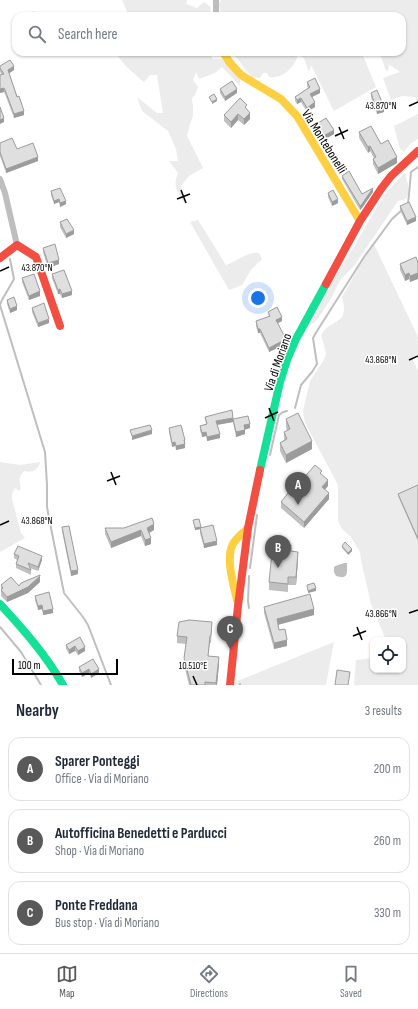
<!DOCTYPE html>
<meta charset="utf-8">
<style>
body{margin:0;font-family:"Sofia Sans Condensed",sans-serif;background:#f2f2f3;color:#1f2937}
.controls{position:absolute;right:12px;bottom:12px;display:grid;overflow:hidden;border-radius:8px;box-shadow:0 1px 3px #0004}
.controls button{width:36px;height:36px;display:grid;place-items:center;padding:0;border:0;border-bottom:1px solid #e0e1e3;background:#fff;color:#1f2937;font:20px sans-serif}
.scale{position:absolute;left:12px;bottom:10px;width:106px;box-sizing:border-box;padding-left:4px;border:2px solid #000;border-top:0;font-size:11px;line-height:14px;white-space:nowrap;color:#000;-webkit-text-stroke:3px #fff;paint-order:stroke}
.you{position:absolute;left:258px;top:298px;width:14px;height:14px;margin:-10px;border:3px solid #fff;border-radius:50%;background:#1a73e8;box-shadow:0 0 0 6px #1a73e833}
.badge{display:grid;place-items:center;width:26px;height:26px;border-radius:50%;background:#595959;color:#fff;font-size:13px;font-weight:700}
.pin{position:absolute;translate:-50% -33px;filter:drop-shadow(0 1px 2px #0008)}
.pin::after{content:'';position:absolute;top:21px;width:14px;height:12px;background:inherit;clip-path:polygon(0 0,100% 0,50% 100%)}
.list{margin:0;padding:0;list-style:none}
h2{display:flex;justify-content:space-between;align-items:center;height:52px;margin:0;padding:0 16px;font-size:17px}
h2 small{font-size:13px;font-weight:400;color:#747a83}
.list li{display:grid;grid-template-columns:26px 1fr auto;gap:12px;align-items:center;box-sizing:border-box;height:64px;margin:0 8px 8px;padding:0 8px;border:1px solid #e0e1e3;border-radius:12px}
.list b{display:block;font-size:15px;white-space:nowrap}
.list p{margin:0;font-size:13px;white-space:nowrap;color:#747a83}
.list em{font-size:13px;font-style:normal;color:#747a83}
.icon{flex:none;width:22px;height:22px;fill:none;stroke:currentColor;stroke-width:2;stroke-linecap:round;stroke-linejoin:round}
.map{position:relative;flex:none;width:418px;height:685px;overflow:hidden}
.search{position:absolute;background:#fff;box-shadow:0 1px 3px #0004;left:12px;right:12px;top:12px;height:44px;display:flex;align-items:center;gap:10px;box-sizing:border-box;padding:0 14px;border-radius:12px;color:#747a83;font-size:15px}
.sheet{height:268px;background:#fff}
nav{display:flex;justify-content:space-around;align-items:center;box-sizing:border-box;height:56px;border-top:1px solid #e0e1e3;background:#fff;font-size:11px;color:#747a83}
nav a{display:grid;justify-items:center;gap:2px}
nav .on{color:#595959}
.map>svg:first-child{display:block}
.green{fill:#ececec}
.water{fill:#bfbfbf}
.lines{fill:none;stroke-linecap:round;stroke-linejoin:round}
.stream{stroke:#bfbfbf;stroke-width:2}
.street{stroke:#bebebe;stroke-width:6}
.fast{stroke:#16e098;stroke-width:8}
.slow{stroke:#ffcf43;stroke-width:8}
.jam{stroke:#f24e42;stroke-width:8}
.wall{fill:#c0c0c0}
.shaded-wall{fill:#9c9c9c}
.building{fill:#dfdfdf;stroke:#9c9c9c}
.ticks{fill:none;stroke:#000;stroke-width:1.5}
.labels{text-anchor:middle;stroke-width:3;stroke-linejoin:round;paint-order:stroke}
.street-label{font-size:13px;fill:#000;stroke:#fff}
.ticks-label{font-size:10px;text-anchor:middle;fill:#000;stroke:#fff;stroke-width:3;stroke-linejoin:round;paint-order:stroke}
</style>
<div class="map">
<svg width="418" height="685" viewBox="0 0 418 685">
<rect width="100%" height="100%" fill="#fff"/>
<path class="green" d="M122,0H187L186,4L197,8L204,2L211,7L209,16H128L127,11Z
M221,0H418V102L415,97L402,96L391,100L383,78L400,72L388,64L389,68L387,72C383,65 383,59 378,52H402V16H221L219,4Z
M116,52H207L213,59H222L240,77V86L222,67L215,73L199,79L196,72L193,80L198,87L195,95L192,98L193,107V116L190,124L187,136L203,168L189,176L181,186L185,204C178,192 172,187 178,173L169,161H178L176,149L168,131L142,111L137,97L157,113H163L157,75H150L144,82C133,73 123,65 116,53Z
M232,52H365L362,53L376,87L334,111L311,65L309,72L304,58L298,55C294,68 283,79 269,77L267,73H263L260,78L252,77L249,74Z
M418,114V139L410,144L404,152L400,149L394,126Z
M405,172C407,181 411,191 406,199L398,201L354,266L340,280L332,297L317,320L310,326L333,280L346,260L384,195Z
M198,220L226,265C236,262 248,251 259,253L262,259L251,270L242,285L229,290L190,222Z
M373,242L418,337V354L412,358L418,371V685H354L356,660L373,658V670H403V640H386L371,604L361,560L360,552L351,537L342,529L338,521V485L305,423L303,411L310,381L325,358L326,353L321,335C332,317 350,326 342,297Z
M0,462L20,465L40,462C38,471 32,473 24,471C19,476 19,481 21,488L19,491L15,488L12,494V499L21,533L25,538L0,552Z
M334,642L326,685H234L235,682Z"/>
<path class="water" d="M344,563H347C347,573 349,580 336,576L334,572V567C338,564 341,565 344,563Z"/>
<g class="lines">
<path class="stream" d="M408,204L409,194L411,172L418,167
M10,259L14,279L2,300L0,305L45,452L47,485V507L50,523L64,593L83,617L88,625L111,685
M295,408L301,385L312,372L317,364L313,338L317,331L364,257L392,219L402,210
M270,455L279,415L283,412L287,411
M250,568L257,515
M249,576L248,601L249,608
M0,627L21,652L41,685
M240,685V684"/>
<path class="street" d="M216,16V0
M0,179L5,193L17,245"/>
<path class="fast" d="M260,470L280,382L287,360L296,339L326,284
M0,604C23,629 46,655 63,685"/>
<path class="slow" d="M223,52L230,63L241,75L281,99L297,116L360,221
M237,600C234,586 225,558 233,544C236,538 243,533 248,528"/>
<path class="jam" d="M0,258L17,245L36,257L60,326
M326,284L360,221L381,189L391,176L418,151
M230,685L238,606L248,528L260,470"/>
</g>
<path class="wall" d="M0,66L14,70L9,73L24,115L14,118L5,94L4,92L0,93V75H2L0,72Z
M307,82L320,93L312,97L315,107L307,112L301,102L297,104L295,101V97L308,88L307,86Z
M220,89L237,93L225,101L220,93Z
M371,93L384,112L377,114L371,97Z
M247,110L250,119L244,125L238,120L231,128L224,121V115Z
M315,125L334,134L322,141L315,129Z
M359,132L381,144L397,163L378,174L373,164V159L374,158L370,151L368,153L359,138Z
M0,143L17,149L38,161L6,173L0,156Z
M342,176L362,194L373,192L362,208L360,210L342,179Z
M51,191L66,204L60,207L59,202L54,204L51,195Z
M328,193L338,203L332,206L328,197Z
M400,206L416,221L407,225L400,210Z
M60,222L74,234L66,238L60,227Z
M43,248L59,264L48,268L43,252Z
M416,257L410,282L409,279L405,281L400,270V264Z
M52,274L72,295L62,298L60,294H58L52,278Z
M22,278L40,296L29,300L22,282Z
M7,300L17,310L10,313L7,304Z
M32,308L49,323L38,327L32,312Z
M268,312L282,321L278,323L286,344L269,352L260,333H258L256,326V321L269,317Z
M205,417L233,419L250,428L245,429V434L236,437L233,422L217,425L220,438L207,441L206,436L202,437L200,430V426L206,424Z
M286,419L312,449L286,463L280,451V443L284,440V432L287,431L286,427Z
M169,428L185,444V448L176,450L175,446L172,447L169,432Z
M322,475L328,486L325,489L329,499L304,528L281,508V502L294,489Z
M418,485V541L398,496V494Z
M193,520L201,528L217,545L204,548L200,533V529L195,530Z
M62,527L78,574L71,576L62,531Z
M105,528L154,530L149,533L151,544L145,546L141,536L111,548L105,534Z
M342,546L352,551L348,555L342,548Z
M291,551L298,560L296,585H288V592L269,590V582Z
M14,554L42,560L38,571L30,568L31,570V575L16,568V564L17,560L14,558Z
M40,582L28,593L7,602L1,596V585L19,586Z
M35,596L53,613L43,615L42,609L38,610L35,600Z
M264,607L314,615L278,625L279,630L287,646L274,649L264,613Z
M212,629L211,643H210L208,656L219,664L217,685H189L184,665V658L186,644L177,643V636Z
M80,637L85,651L78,655L75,651L69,654L66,649V645Z
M79,667L99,669V673L91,678L89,673L82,677L79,671Z"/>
<path class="shaded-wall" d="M14,66V70L8,74V70Z
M4,88V92L0,93V89Z
M237,89V93L225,101V97Z
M320,89V93L310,98V94Z
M301,98V102L297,104V100Z
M217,99V101L212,104V102Z
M315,102V107L307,112V108Z
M384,107V112L377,114V110Z
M24,111V115L14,118V114Z
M250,113V119L244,125V119Z
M238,114V120L231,128V122Z
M4,118V122L0,124V120Z
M334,130V134L322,141V137Z
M370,146V151L368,153V147Z
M38,157V161L6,173V169Z
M397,157V163L378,174V168Z
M373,188V192L362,208L360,210V206Z
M59,199V202L54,204V201Z
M338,199V203L332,206V202Z
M66,201V204L60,207V203Z
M416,217V221L407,225V221Z
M74,230V234L66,238V234Z
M59,260V264L48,268V263Z
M409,273V279L405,281V275Z
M418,273V279L410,282V276Z
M60,289V294H58V290Z
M40,291V296L29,300V296Z
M72,291V295L62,298V294Z
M17,306V310L10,313V309Z
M282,317V321L276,324V320Z
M49,319V323L38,327V323Z
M258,329H260V333H258Z
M286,339V344L269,352V348Z
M233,418V422L216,425V421Z
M250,424V428L244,430V425Z
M152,430V434L132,440V436Z
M245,430V434L236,437V432Z
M206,432V436L202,437V433Z
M220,434V438L207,441V437Z
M184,440H185V448L176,450V446Z
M312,441V449L286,463V455Z
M175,442V446L172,447V443Z
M328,480V486L322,493V487Z
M329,493V499L304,528V522Z
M154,524V530L147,534V528Z
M201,527V529L195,530V528Z
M141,530V536L111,548V542Z
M151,538V544L145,546V540Z
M217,541V545L204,548V544Z
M352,549V551L348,555V553Z
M298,552V560L296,585V577Z
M42,556V560L38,571V567Z
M78,570V574L71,576V571Z
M40,576V582L28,593L7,602V597Z
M316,588V591L308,593V591Z
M42,605V609L38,610V606Z
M53,609V613L43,615V611Z
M314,609V615L277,625V619Z
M287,640V646L274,649V643Z
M75,646V651L69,654V650Z
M85,647V651L78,655V651Z
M219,657V664L217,685H216Z
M89,669V673L82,677V673Z
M99,669V673L91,678V674Z"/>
<path class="building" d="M34,12L36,16H29V14Z
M10,60L14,66L8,70L17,97L19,96L24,111L14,114L5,90L4,88L0,89V75L4,74L0,68V66Z
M315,78L320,89L310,94L315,102L307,108L301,98L297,100L295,97L310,87L307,82Z
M232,81L237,89L225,97L220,89Z
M377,90L384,107L377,110L371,93Z
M214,94L217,99L212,102L209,97Z
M240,98L247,105L245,107L250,113L244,119L238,114L231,122L224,115Z
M0,107L4,118L0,120Z
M326,118L334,130L322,137L315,125Z
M371,126L381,144L388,140L397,157L378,168L373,159L376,157L370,146L368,147L359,132Z
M12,138L17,149L33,143L38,157L6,169L0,152V143Z
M349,171L362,194L373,188L362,204L360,206L342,176Z
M60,188L66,201L60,203L59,199L54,201L51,191Z
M333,190L338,199L332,202L328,193Z
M409,202L416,217L407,221L400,206Z
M67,219L74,230L66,234L60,222Z
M55,244L59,260L48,263L43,248Z
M416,257L418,263V273L410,276L409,273L405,275L400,264Z
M64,270L72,291L62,294L60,289L58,290L52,274Z
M34,274L40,291L29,296L22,278Z
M14,297L17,306L10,309L7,300Z
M44,303L49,319L38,323L32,308Z
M277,307L282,317L276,320L286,339L269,348L260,329H258L256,321L270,316L268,312Z
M232,410L233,418L216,421L220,434L207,437L206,432L202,433L200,426L207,424L205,417Z
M298,413L312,441L286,455L280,443L287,439L284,432L290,429L286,419Z
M248,416L250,424L244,425L245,430L236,432L233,419Z
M150,425L152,430L132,436L130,430Z
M181,425L185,440H184L185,444L176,446L175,442L172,443L169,428Z
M315,465L322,471L320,473L328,480L322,487L329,493L304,522L281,502L292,488L294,489Z
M418,485V539L398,494Z
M152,518L154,524L147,528L151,538L145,540L141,530L111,542L105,528H124Z
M199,519L201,527L195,528L193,520Z
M213,525L217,541L204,544L200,528Z
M69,526L78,570L71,571L62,527Z
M345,542L352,549L348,553L342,546Z
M273,543L291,545V551L298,552L296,577H288V584L269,582Z
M18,546L42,556L38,567L28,563L31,570L16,564L19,556L14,554Z
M40,575V576L28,587L7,597L1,590L3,588L1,585L11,577L19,586L21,583Z
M314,583L316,588L308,591L307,585Z
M49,592L53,609L43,611L42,605L38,606L35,596Z
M310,594L314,609L277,619L279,630L285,629L287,640L274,643L264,607Z
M189,620L212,622L211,635L210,636L208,656L219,657L216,683L205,682V685H191L184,658L187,637L177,636L179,622Z
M80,637L85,647L78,651L75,646L69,650L66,645Z
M93,659L99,669L91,674L89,669L82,673L79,667Z
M337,670L350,672L348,685H335Z"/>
<path class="ticks" d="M409,106L418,102M339,127L344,139M335,136L348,130M181,190L186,203M177,199L190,194M0,271L9,267M409,360L418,356M269,408L274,421M265,418L278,412M111,472L116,485M107,481L120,476M0,525L9,521M409,613L418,610M357,627L362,640M353,636L366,631M193,676L197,685"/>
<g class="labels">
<g class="street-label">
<text transform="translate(325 141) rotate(58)" y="5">Via Montebonelli</text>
<text transform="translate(277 362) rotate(-71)" y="5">Via di Moriano</text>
</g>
</g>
<g class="ticks-label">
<text x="381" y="109">43.870°N</text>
<text x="37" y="271">43.870°N</text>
<text x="381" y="363">43.868°N</text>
<text x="37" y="524">43.868°N</text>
<text x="381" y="617">43.866°N</text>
<text x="193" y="669">10.510°E</text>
</g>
</svg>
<div class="controls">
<button><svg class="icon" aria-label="locate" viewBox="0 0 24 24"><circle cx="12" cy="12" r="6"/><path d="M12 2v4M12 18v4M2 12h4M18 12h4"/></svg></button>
</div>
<div class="scale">100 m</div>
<div class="you"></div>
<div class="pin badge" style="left:298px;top:505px">A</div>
<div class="pin badge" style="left:278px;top:568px">B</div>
<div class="pin badge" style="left:230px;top:649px">C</div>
<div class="search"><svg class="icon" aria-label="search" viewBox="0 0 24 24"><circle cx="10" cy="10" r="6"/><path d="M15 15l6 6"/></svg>Search here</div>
</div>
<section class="sheet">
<h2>Nearby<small>3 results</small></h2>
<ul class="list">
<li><span class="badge">A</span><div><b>Sparer Ponteggi</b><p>Office · Via di Moriano</p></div><em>200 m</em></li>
<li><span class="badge">B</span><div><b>Autofficina Benedetti e Parducci</b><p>Shop · Via di Moriano</p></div><em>260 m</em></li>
<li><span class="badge">C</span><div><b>Ponte Freddana</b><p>Bus stop · Via di Moriano</p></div><em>330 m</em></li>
</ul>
</section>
<nav>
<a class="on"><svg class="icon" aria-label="map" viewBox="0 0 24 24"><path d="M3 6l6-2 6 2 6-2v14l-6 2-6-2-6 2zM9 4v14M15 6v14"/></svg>Map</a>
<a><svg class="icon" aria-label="directions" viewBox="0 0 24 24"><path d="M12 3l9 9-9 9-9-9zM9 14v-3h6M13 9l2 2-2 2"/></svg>Directions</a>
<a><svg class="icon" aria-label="saved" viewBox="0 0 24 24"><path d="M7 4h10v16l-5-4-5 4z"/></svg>Saved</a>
</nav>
